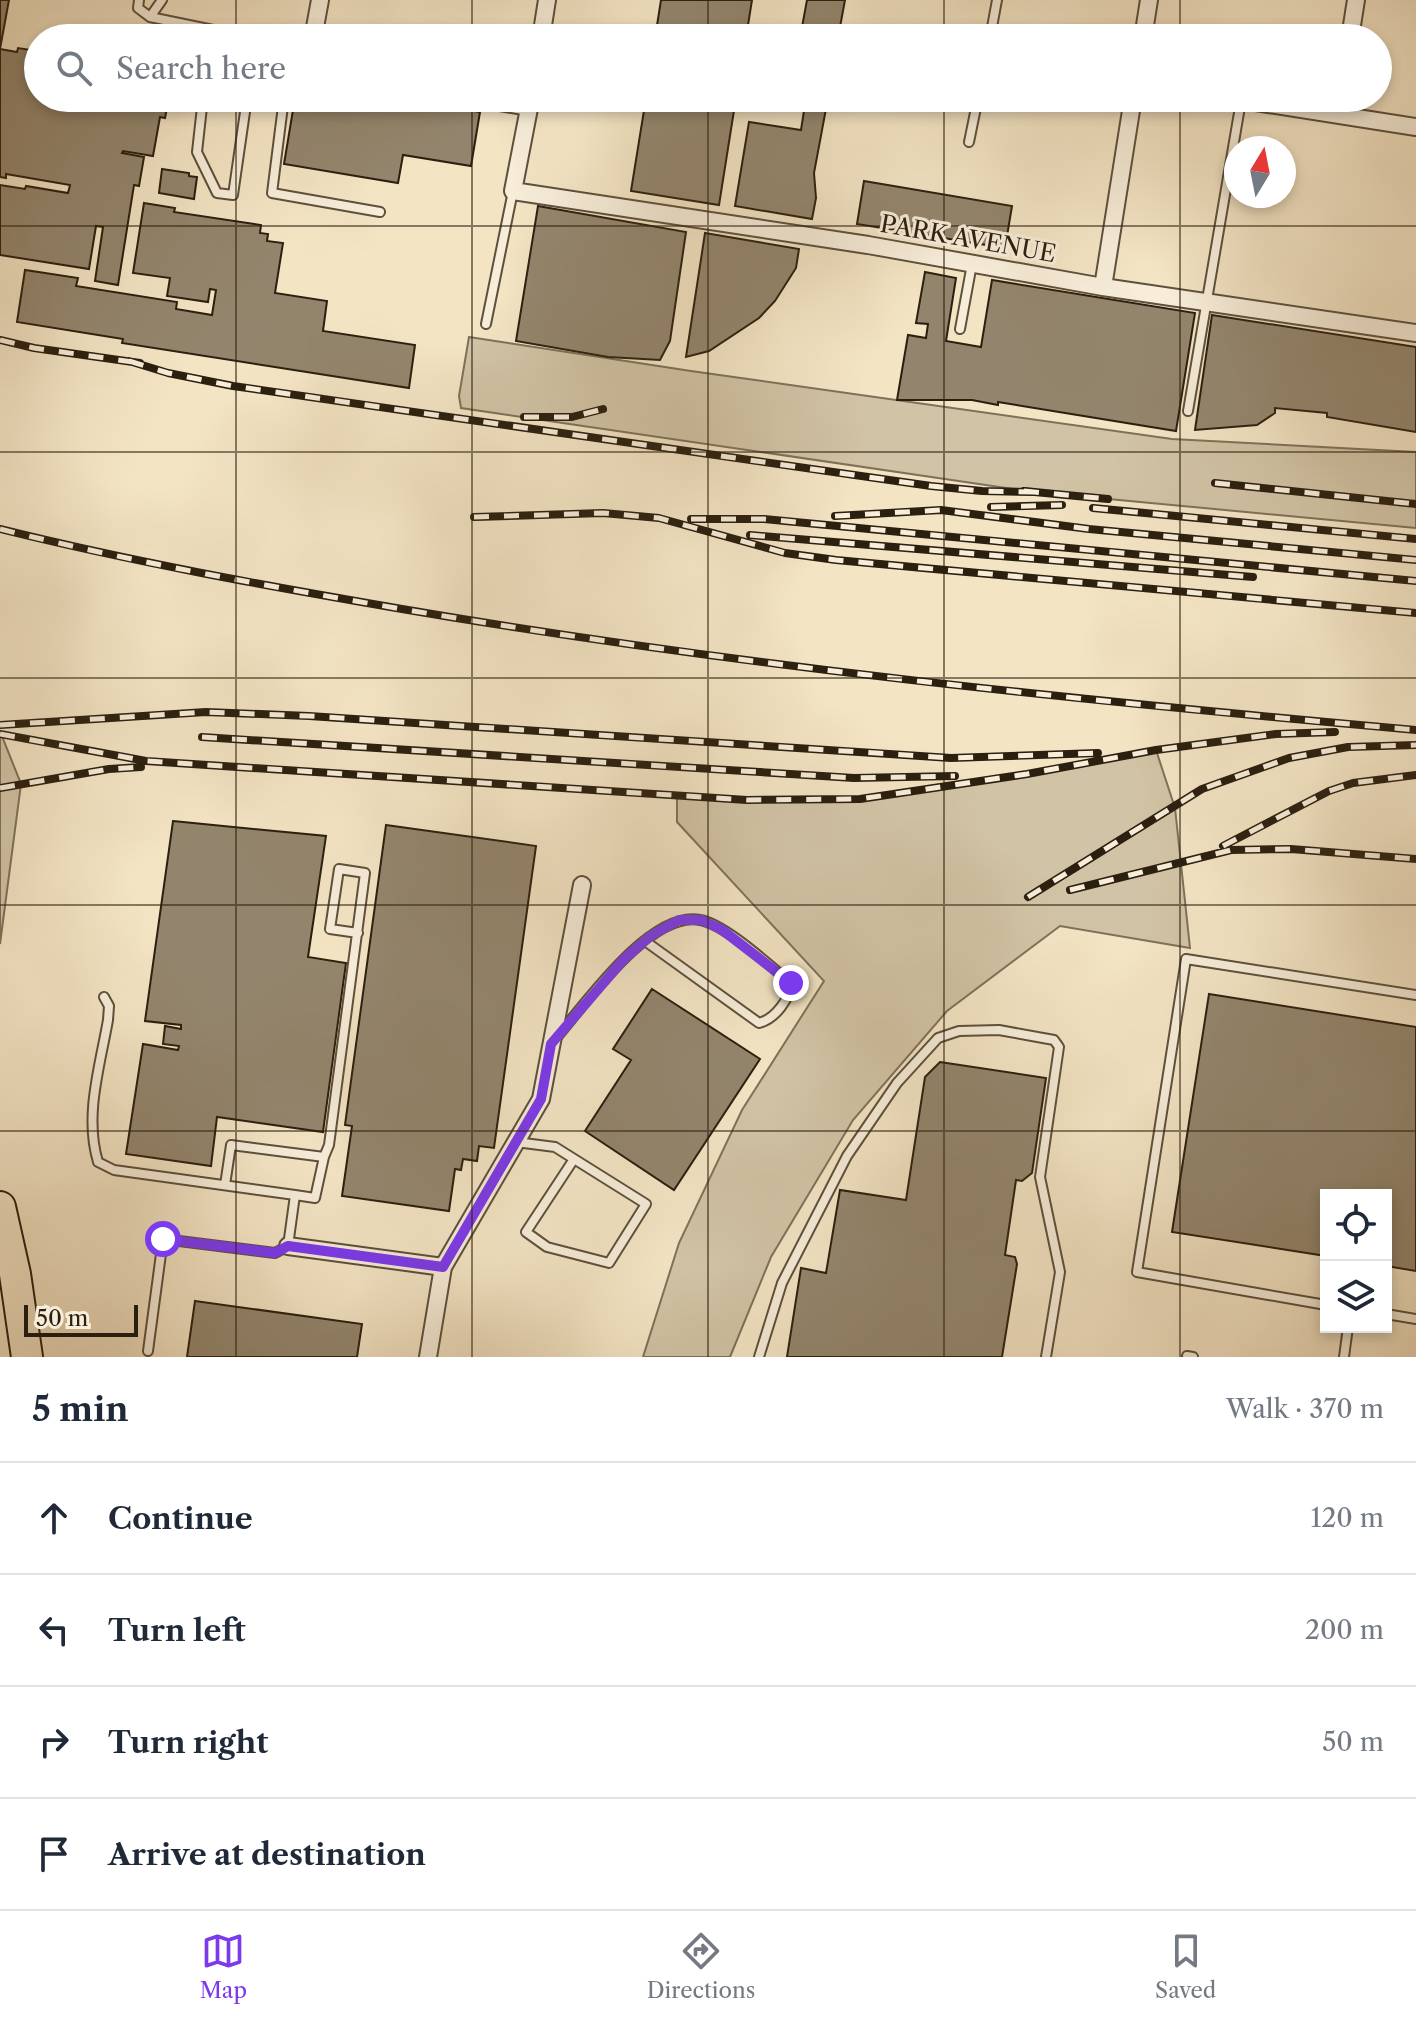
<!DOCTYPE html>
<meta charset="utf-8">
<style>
body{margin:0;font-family:"Libre Caslon Text",serif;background:#f6f6f7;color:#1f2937}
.controls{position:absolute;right:24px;bottom:24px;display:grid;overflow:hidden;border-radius:0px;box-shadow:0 4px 12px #0003}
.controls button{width:72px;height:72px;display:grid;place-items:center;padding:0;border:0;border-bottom:2px solid #e0e1e3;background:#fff;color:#1f2937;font:40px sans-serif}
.compass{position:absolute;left:1224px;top:136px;width:72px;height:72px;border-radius:50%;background:#fff;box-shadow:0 4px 12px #0003;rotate:10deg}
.scale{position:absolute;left:24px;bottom:20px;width:114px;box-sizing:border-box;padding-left:8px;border:4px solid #2b1f0f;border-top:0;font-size:22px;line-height:28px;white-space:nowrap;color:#2b1f0f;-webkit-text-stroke:6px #f7edd9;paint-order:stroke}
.stop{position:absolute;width:24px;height:24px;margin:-18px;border:6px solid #7c3aed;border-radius:50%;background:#fff}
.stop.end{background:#7c3aed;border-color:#fff;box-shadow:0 2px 8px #0008}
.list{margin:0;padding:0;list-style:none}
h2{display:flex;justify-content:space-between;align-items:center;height:104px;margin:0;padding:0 32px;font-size:34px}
h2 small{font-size:26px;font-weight:400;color:#747a83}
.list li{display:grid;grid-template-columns:52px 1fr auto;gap:24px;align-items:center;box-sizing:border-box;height:112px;padding:0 32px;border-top:2px solid #e0e1e3}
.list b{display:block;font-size:30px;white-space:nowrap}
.list em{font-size:26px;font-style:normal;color:#747a83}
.icon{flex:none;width:44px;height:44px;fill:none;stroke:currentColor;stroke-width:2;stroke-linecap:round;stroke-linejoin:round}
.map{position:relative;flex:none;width:1416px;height:1357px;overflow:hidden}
.search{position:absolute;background:#fff;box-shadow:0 4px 12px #0003;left:24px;right:24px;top:24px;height:88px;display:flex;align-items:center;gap:20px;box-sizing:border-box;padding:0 28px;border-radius:44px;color:#747a83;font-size:30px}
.sheet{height:552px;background:#fff}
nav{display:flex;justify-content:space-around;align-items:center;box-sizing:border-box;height:112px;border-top:2px solid #e0e1e3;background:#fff;font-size:22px;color:#747a83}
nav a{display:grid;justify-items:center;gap:4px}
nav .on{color:#7c3aed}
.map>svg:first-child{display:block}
.green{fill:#d1c3a5;stroke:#7e715a;stroke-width:2}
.building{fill:#93856d;stroke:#2b1f0f;stroke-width:2}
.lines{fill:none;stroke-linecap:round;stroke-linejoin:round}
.service-casing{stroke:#5d503c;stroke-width:12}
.minor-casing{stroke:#5d503c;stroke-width:20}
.motorway-casing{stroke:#2b1f0f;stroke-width:34}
.service{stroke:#f7edd9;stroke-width:8}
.minor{stroke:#f7edd9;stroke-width:16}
.motorway{stroke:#f3e4c4;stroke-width:30}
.rail-casing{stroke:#2b1f0f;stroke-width:8}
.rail{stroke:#f7edd9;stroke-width:5;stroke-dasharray:15;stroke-linecap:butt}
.route{stroke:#7c3aed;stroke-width:10}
.grid{fill:none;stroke:#2b1f0f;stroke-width:2;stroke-opacity:0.55}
.labels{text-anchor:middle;stroke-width:6;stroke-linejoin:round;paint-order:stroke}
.street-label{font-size:24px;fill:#2b1f0f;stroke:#f7edd9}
</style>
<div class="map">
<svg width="1416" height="1357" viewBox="0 0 1416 1357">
<rect width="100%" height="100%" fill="#f3e4c4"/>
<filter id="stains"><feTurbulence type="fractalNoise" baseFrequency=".0025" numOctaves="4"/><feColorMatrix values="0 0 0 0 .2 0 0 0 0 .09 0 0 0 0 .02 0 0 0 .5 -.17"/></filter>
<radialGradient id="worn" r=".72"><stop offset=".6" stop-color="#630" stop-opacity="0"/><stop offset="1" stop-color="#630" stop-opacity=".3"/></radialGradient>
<path class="green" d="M469,337L691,371L1172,439L1416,452V528L1034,492L461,408L459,396Z
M0,731L21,784L0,944Z
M1156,750L1175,808L1190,948L1060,926L947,1011L853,1120L771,1257L730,1357H643L679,1243L742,1110L824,981L677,822V795L747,800L860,799L1027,774Z"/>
<path class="building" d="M0,0H9L0,49L17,52L18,48L38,51V98H169L165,118L160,117L153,156L123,151L122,153L144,157L139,186L134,185L118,285L95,281L103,227L96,226L89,269L0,255V185L25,189L26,186L68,193L70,185L6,174V178L0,177Z
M661,0H752L746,38H655Z
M807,0H845L838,38H800Z
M295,98H395L480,112L471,166L403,155L398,183L284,164Z
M646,98H736L719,205L631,191Z
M806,98H828L814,173L816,198L812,219L735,206L749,122L801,130Z
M162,169L189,173V176L197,177L194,199L159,193Z
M864,181L1012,206L1005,248L857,224Z
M144,203L175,208L174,212L261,225L260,233L268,234L267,241L283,243L275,293L327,301L323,331L415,345L409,388L122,343L123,339L17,322L25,270L78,278L76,286L177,302L176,309L212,315L216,290L210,289L208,302L167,296L170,278L133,273Z
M538,206L686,232L670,341L660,360L608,357L516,341Z
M705,233L799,249L796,268L775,301L759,318L709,351L686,357Z
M925,272L956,278L946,341L981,347L992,280L1195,313L1176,431L998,402V405L972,400H897L908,335L926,338L928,324L916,323Z
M1212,315L1416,347V432L1327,417V413L1275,408V413L1257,425L1195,430Z
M173,821L326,836L308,957L346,963L323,1132L217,1117L211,1166L126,1154L143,1044L178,1050L179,1046L163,1044L165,1026L181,1029V1025L145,1021Z
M386,825L536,846L494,1148L479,1146L477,1161L463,1159L461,1170L455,1169L449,1211L342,1196L352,1126L345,1125Z
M652,989L760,1059L674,1190L585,1131L631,1060L613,1049Z
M1209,994L1416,1027V1271L1386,1266V1195H1326V1256L1172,1232Z
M940,1062L1046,1078L1032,1173L1022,1181L1016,1180L1005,1255L1015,1257L1017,1264L1002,1357H787L801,1268L826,1273L840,1190L906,1200L925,1077Z
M195,1301L362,1324L357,1357H187Z"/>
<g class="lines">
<g class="service-casing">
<path id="service" d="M139,0L138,8L150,17L162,0
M150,17L223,32L237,38
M990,38L997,0
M203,98L197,152L217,193L233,195L247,98
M284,98L272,193L380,212
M969,142L978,98
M486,324L513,191
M960,329L972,264
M1188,411L1241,101
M104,997L109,1006L108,1020C100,1066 84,1116 98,1162L114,1170L295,1195L288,1246L275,1253L163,1239L148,1351
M557,1037C586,1003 651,910 700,920C725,924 770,966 791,983C790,999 775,1019 759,1023L645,941
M516,1142L555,1147L646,1204L609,1263L547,1247L526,1232L574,1159
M324,1157L329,1145L365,873L339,869L330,929L358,933
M225,1185L231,1145L324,1157L315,1198L295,1195
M1326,1305L1137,1272L1186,959L1416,995
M1386,1314L1416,1319
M1187,1356L1193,1357
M759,1357L782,1283L847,1156L897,1083L938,1038L959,1031L999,1030L1054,1040L1059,1047L1040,1177L1060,1272L1046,1357
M1344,1357L1348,1327"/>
</g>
<g class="minor-casing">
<path id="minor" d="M313,38L320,0
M541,38L547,0
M1143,38L1149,0
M1350,38L1356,0
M476,98L529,107
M531,98L513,191L868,245L1103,287L1416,333
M1230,98L1416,127
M1103,287L1133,98
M288,1246L443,1267L541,1099L582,885
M428,1357L443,1267"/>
</g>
<g class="motorway-casing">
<path id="motorway" d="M0,1207L15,1274L27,1357"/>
</g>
<use href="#service" class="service"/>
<use href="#minor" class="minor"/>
<use href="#motorway" class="motorway"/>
<g class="rail-casing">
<path id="rail" d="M0,340L34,348L140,363
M129,361L168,373L233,386L931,486L982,491L1034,492
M524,417H572L603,409
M1215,483L1416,504
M1024,491L1108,499
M991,507L1062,505
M1093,508L1416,539
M835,516L941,510L1089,529L1416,560
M474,517L603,513L659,518L785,553L836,560L1416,613
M691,519H764L1416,581
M0,529C133,562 267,586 402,609C738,666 1076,700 1416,730
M750,535L1253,577
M0,725L206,712L309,716L951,758L1098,753
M0,734L146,761L747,800L860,799L1027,774L1156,750L1276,734L1335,732
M202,737L854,778L955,776
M0,788L109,769L141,767
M1223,846L1329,791L1353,783L1416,775
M1070,890L1231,850L1291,849L1416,859
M1028,897L1202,789L1289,758L1348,747L1416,745"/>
</g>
<use href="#rail" class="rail"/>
</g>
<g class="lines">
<path class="route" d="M163,1239L275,1253L288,1246L443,1267L541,1099L551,1044L624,959L652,935L679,920H701L721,929L791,983"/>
</g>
<path class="grid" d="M236,0V38M472,0V38M708,0V38M944,0V38M1180,0V38M236,98V1357M472,98V1357M708,98V1357M944,98V1357M1180,98V1357M0,226H1416M0,452H1416M0,678H1416M0,905H1416M0,1131H1416"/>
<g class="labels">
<g class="street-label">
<text transform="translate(968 239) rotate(10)" y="8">PARK AVENUE</text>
</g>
</g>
<rect width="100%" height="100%" filter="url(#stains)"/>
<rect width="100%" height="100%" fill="url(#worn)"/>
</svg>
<div class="controls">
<button><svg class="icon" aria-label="locate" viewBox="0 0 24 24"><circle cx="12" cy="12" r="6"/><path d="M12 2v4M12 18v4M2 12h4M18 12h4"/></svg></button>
<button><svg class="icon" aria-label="layers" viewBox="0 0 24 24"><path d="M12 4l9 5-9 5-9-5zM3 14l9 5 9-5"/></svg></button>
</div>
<svg class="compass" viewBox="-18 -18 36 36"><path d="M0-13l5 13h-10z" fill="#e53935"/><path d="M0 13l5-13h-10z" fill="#747a83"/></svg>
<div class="scale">50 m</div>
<div class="stop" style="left:163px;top:1239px"></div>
<div class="stop end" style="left:791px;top:983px"></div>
<div class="search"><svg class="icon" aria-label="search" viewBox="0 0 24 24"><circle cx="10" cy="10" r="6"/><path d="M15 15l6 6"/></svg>Search here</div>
</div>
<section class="sheet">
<h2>5 min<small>Walk · 370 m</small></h2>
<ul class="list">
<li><svg class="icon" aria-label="ahead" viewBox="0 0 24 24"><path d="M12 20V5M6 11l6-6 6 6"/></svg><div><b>Continue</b></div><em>120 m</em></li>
<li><svg class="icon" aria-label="left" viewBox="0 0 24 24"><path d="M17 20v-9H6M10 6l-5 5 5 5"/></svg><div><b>Turn left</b></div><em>200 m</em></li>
<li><svg class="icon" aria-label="right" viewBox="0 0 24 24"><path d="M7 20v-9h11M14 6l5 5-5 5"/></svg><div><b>Turn right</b></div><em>50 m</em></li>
<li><svg class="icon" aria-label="arrive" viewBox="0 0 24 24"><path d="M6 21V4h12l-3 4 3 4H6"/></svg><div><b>Arrive at destination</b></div></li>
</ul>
</section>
<nav>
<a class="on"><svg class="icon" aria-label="map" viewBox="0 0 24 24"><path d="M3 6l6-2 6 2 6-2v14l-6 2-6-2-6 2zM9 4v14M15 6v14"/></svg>Map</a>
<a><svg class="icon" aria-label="directions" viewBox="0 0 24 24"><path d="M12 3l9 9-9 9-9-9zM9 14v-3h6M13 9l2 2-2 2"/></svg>Directions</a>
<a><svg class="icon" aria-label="saved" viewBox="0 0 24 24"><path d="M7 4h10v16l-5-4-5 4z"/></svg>Saved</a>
</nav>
